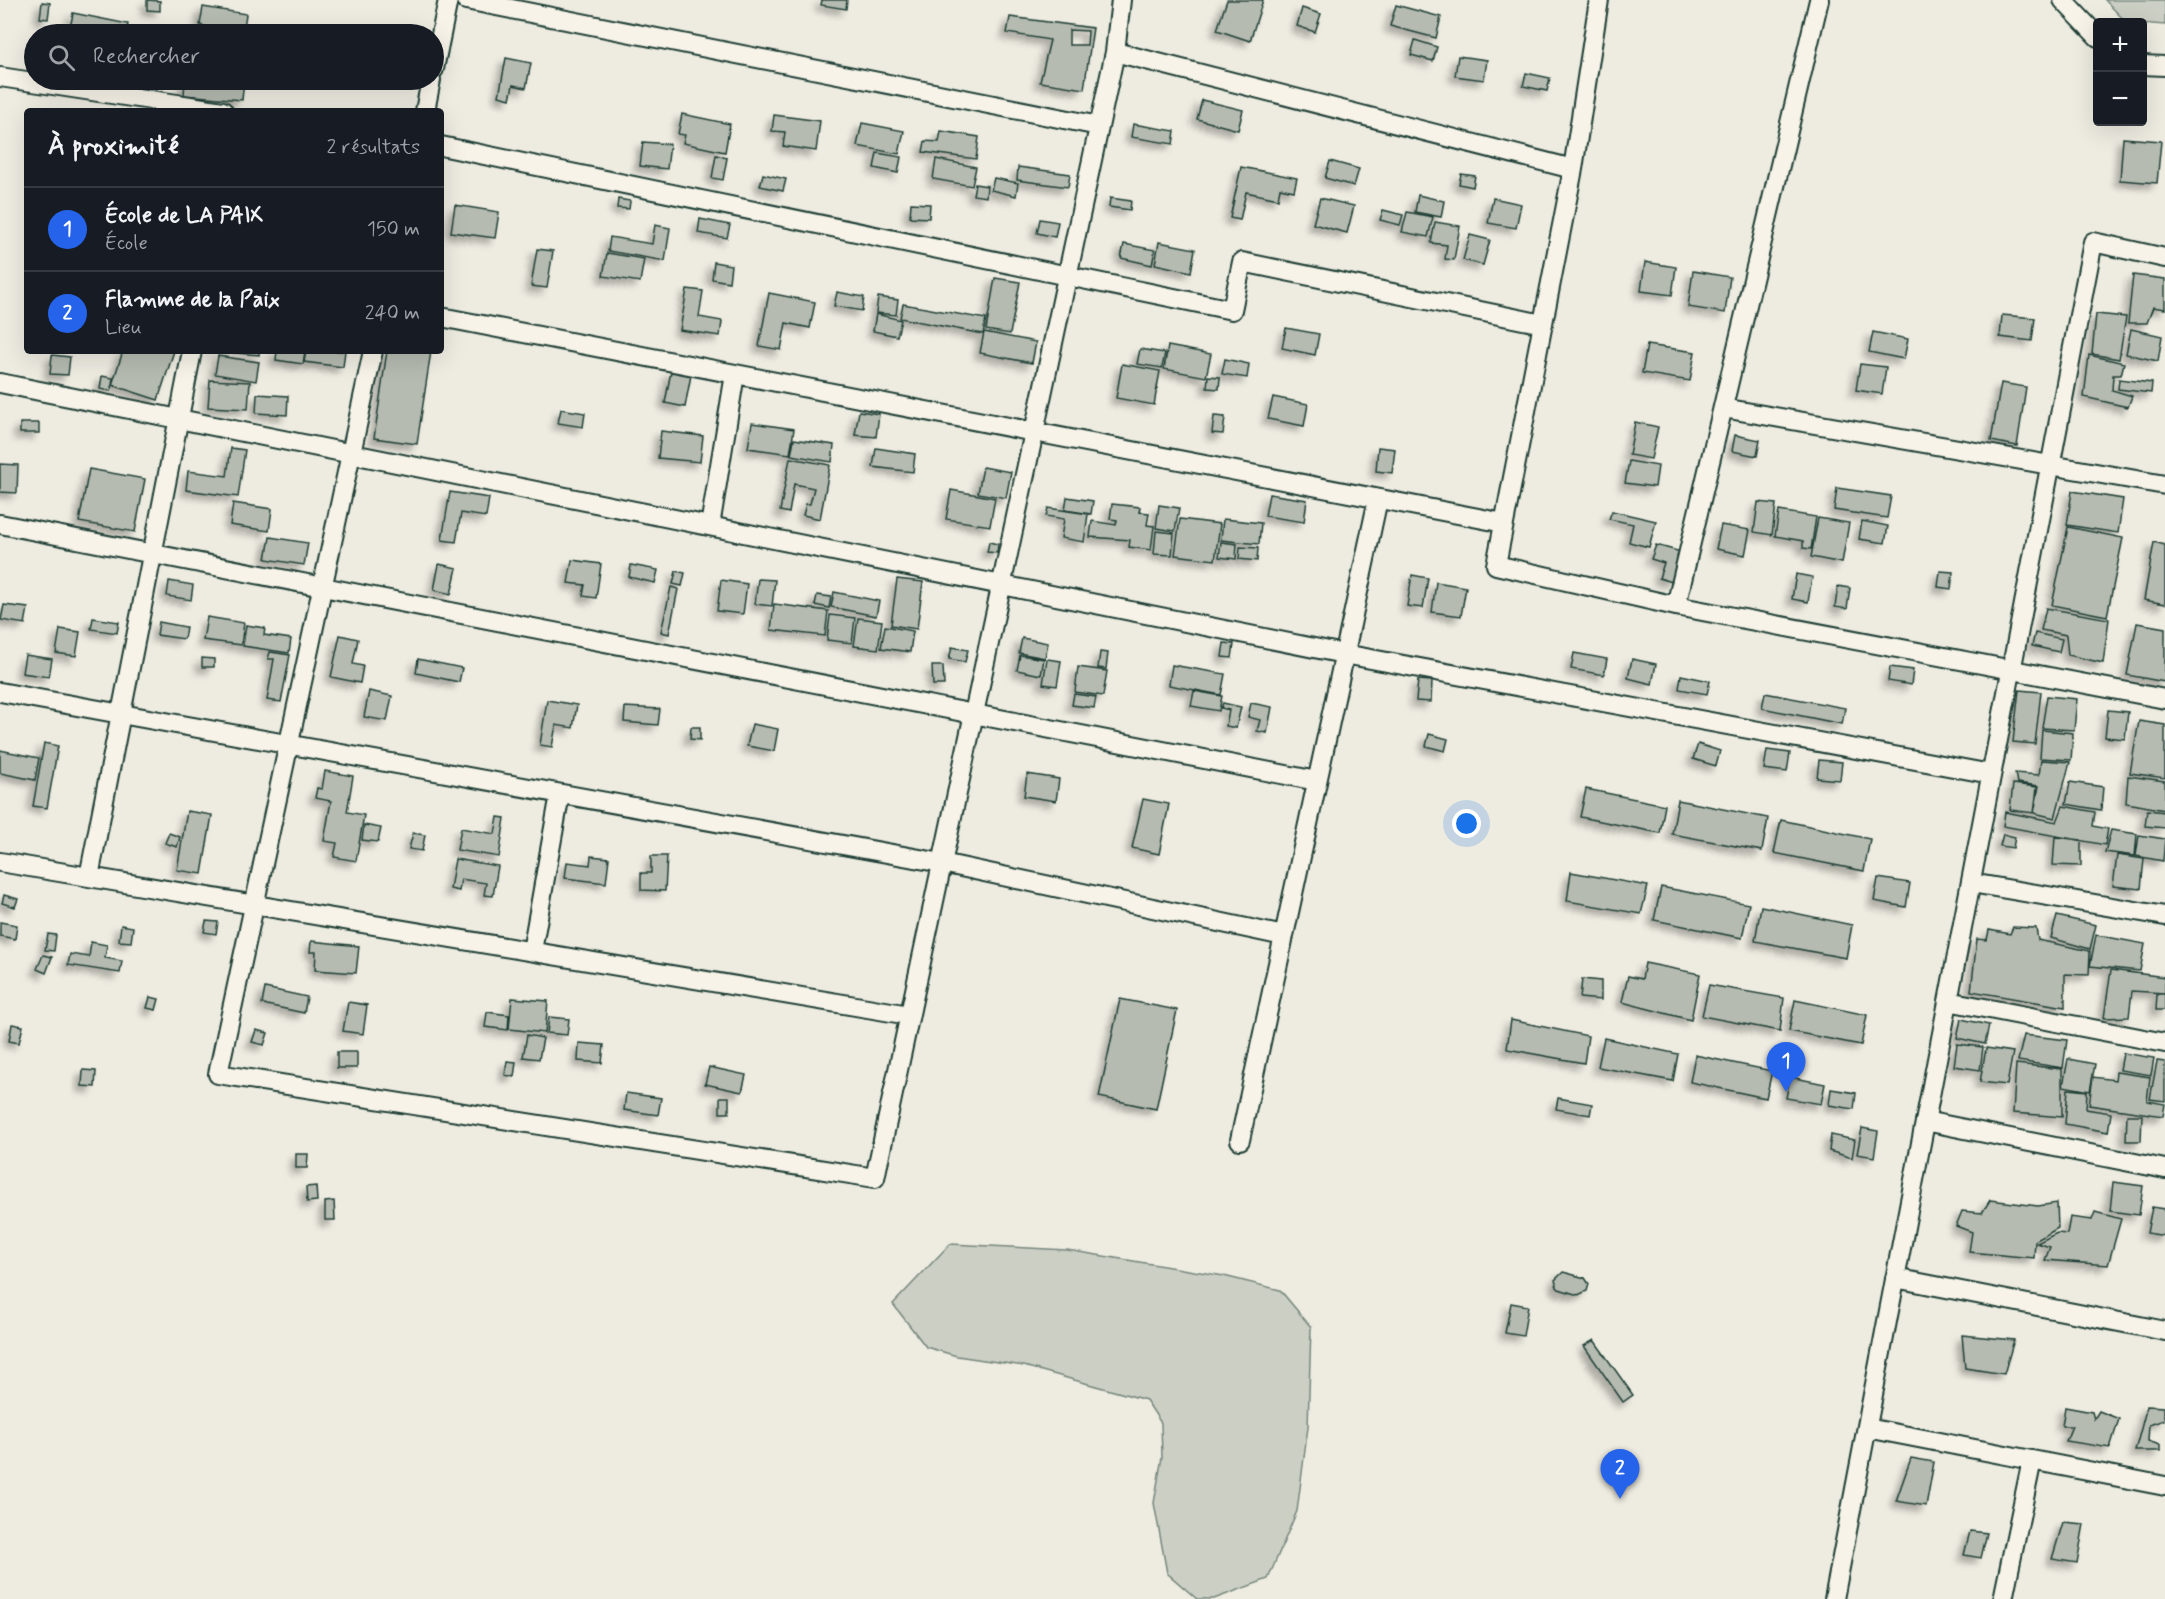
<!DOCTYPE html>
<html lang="fr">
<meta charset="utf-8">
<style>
body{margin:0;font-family:Mynerve,sans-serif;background:#20242c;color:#f1f3f6}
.controls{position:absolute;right:18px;top:18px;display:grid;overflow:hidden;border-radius:6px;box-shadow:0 6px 24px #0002}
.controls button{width:54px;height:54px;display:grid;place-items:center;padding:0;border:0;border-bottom:2px solid #363941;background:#171b24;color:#f1f3f6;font:30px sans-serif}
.you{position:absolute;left:1467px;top:824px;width:21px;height:21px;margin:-15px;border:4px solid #fff;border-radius:50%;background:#1a73e8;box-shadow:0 0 0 9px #1a73e833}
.badge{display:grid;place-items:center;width:39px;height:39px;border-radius:50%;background:#2563eb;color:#fff;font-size:20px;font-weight:700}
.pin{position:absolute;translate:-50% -50px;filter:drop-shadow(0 2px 3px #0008)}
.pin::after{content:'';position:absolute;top:32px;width:21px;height:18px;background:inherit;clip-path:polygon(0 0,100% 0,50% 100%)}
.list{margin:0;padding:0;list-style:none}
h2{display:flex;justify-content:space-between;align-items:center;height:78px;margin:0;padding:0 24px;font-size:26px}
h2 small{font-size:20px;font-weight:400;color:#9ea1a6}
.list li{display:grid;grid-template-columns:39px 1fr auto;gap:18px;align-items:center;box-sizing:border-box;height:84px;padding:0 24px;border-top:2px solid #363941}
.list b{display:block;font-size:22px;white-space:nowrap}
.list p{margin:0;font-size:20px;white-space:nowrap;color:#9ea1a6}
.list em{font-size:20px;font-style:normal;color:#9ea1a6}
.icon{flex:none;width:33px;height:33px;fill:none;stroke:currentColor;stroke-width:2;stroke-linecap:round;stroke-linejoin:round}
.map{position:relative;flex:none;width:2165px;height:1599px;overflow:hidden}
.search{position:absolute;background:#171b24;box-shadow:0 6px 24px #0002;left:24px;top:24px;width:420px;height:66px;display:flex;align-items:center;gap:15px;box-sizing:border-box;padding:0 21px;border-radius:33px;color:#9ea1a6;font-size:22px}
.panel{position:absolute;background:#171b24;box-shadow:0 6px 24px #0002;left:24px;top:108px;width:420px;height:246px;border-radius:6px}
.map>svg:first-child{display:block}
.green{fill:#cccfc4;stroke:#76867c;stroke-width:1.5}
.building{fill:#b5bbb0;stroke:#1f3d34;stroke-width:1.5;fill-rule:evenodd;filter:url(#shadow)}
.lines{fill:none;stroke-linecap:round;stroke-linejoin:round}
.minor-casing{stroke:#1f3d34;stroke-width:22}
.minor{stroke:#f7f3e8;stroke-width:18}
</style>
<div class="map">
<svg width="2165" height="1599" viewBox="0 0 2165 1599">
<defs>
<filter id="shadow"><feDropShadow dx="-5.5" dy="5.5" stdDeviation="3" flood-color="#0004"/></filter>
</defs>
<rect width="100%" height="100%" fill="#eeece1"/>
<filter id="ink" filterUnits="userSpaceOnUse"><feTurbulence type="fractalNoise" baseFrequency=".0167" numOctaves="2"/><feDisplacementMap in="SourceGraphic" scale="12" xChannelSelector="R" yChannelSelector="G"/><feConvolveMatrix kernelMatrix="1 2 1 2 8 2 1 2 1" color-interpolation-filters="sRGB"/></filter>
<g filter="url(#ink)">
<path class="green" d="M2105,0H2165V25L2126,22Z
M950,1244L1067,1250L1224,1276L1280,1290L1311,1327L1308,1427L1297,1511L1268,1579L1214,1599H1197L1167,1573L1154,1503L1162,1457L1161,1423L1146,1400L1024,1366L957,1356L926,1347L893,1304Z"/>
<path class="building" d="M147,0L160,1V11L147,10Z
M822,0H847L846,9L821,5Z
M1227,0H1263L1250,41L1217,30Z
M42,2L50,3L48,19L40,18Z
M1396,5L1441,17L1436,38L1390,26Z
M203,7L246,14L243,34H203L204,26L200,25Z
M1302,8L1321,14L1315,32L1297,26Z
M73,13L128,24L126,34H69Z
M1010,17L1093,28L1084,89L1040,82L1050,40L1007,33ZM1069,30L1088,31L1087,45H1069Z
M1415,40L1437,47L1433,61L1411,55Z
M1458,56L1487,60L1484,80L1455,76Z
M506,58L531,63L526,88L513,85L510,99L499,96Z
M1526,73L1550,78L1547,91L1523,86Z
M185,80H244L242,100L184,95Z
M1202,100L1243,110L1238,130L1197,119Z
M682,114L730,124L725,152L683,143L685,135L678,134Z
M774,115L820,121L816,151L783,146L785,132L772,131Z
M862,123L904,131L899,154L857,146Z
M1133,124L1175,131L1173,144L1131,137Z
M941,131L979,137L976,159L923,152L925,141L939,142Z
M2123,138L2161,141L2157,183L2120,180Z
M643,142L670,144L667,169L640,166Z
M877,153L901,157L898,173L874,168Z
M716,155L727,158L723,180L712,178Z
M936,159L976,167L972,186L933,179Z
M1330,161L1359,169L1354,186L1325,178Z
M1018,167L1070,174L1068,187L1017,180Z
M1241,167L1297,178L1294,191L1280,188L1278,199L1246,192L1240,220L1230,218Z
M763,174L786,179L783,191L760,186Z
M1461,174L1475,176L1473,187L1459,184Z
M994,178L1018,183L1016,196L991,190Z
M975,184L987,186L986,197L973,195Z
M1418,195L1444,201L1441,217L1415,212Z
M1110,198L1131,201L1130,210L1109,207Z
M1320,198L1354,206L1347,233L1313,224Z
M1493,198L1521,204L1516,228L1488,223Z
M618,199L630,201L629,209L617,208Z
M911,203L930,204L929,218L910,217Z
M455,205L499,212L495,238L451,232Z
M1383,210L1403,215L1400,225L1380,220Z
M1407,212L1433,217L1428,237L1402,232Z
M700,219L730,225L727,238L698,233Z
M1040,219L1058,222L1055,237L1037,233Z
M1435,222L1460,226L1454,260L1445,259L1447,245L1431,243Z
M655,225L670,228L665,261L608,251L610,237L652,244Z
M1470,235L1490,240L1483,265L1463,260Z
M1159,242L1195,249L1191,272L1155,264Z
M1124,244L1155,250L1152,265L1121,258Z
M537,249L553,251L547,288L531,286Z
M607,253L644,259L640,282L603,276Z
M714,262L731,265L729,282L712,279Z
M1645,262L1676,267L1672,295L1641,291Z
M1693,271L1730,277L1725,313L1688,307Z
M2133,275L2165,279V309L2153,307L2147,323H2128Z
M995,278L1020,282L1010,334L986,330Z
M687,289L703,291L699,317L722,321L720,336L680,330Z
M837,292L864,297L862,311L834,306Z
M769,293L815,302L810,328L786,323L781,350L759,346Z
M878,297L898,300L896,315L876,313Z
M903,304L986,319L983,334L900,318Z
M876,314L901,320L897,336L873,331Z
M2096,314L2126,317L2119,359L2092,354Z
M2002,315L2035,318L2032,341L2000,337Z
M1286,328L1319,334L1315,355L1282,348Z
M2131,329L2162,336L2158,361L2126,354Z
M984,332L1036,342L1032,363L980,353Z
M1873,332L1908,339L1904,359L1869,352Z
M1647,345L1695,352L1690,381L1642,373Z
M1168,346L1211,354L1206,377L1164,369Z
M1140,349L1165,353L1162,368L1137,364Z
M123,351H174L158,400L112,385Z
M211,351H259V355Z
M277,351H305L303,364L276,360Z
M306,351H345L343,367L304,362Z
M387,351H431L417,444L374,438Z
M52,355L70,357L68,375L50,374Z
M2089,355L2124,363L2121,375H2113L2112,390L2132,396L2128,407L2084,397Z
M218,356L259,362L256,381L215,374Z
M1225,359L1249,364L1247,378L1222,374Z
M1122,364L1160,371L1154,405L1116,398Z
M1860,364L1886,367L1882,394L1856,390Z
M671,371L691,375L685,407L665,403Z
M102,376L113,378L111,391L100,389Z
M1208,376L1220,377L1219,389L1207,388Z
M2119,379L2152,383L2151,393L2118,389Z
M210,380L250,382L248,409L208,407Z
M2001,383L2026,387L2017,446L1991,441Z
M257,394L288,396L287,415L256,413Z
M1273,397L1308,404L1304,426L1268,419Z
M561,409L585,413L583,427L558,423Z
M859,411L879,414L876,437L855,435Z
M1214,416L1225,417L1223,434L1212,433Z
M1635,422L1658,427L1651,459L1629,455Z
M20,423H39V433H20Z
M752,423L794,429L790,454L748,448Z
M661,431L703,436L700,462L658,458Z
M1735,435L1760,440L1757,456L1732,451Z
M794,439L834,445L832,462L791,455Z
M1378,447L1395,449L1392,473L1376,471Z
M231,448L245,450L238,497L186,490L188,471L227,476Z
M876,448L915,454L913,472L873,467Z
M790,458L830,465L820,519L803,515L806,504H810L814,488L794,484L789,513L780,511Z
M1629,461L1658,466L1655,487L1625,483Z
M0,464L18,465L17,493L0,492Z
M983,467L1011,472L1006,498L978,493Z
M89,469L145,479L135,532L79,522Z
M1837,488L1891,496L1887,518L1834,510Z
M951,490L995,498L990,526L946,519Z
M2072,491L2123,499L2118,533L2067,525Z
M450,492L489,498L486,517L461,513L456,542L442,540Z
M1269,494L1307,500L1304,522L1265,516Z
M1067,497L1093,501L1091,514L1065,510Z
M1758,502L1776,504L1772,535L1754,532Z
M233,503L272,509L269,531L230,525Z
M1112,504L1140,507L1139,512L1149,513L1147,525L1154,526L1151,550L1129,547L1130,540L1090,537L1092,521L1116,525L1117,520L1110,519Z
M1159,505L1179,508L1175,531L1156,528Z
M1048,508L1088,514L1084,542L1061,538L1064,519L1046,516Z
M1612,511L1656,521L1649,547L1629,542L1633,524L1609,519Z
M1779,511L1816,517L1811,549L1803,548V541L1775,536Z
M1818,518L1849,523L1842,563L1811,557Z
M1180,519L1220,524L1215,560L1175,555Z
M1223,519L1261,523L1259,544L1221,540Z
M1862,521L1888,526L1885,543L1859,539Z
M1721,525L1750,530L1745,555L1716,549Z
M2068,527L2123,538L2107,616L2052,605Z
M1156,531L1174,533L1172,555L1154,554Z
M270,537L308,543L304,565L266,559Z
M989,542L998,544L997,553L987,552Z
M1221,542L1237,544L1236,559L1219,557Z
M2154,542L2165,545V604L2144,600Z
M1656,545L1681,552L1672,582L1659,578L1664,563L1651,559Z
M1240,547L1258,548L1257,561L1239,559Z
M572,560L601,564L596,598L583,596L585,585L568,583Z
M439,564L457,568L451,594L434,590Z
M631,565L658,570L655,583L629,577Z
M676,571L685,573L682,586L673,584Z
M1940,571L1953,572L1951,589L1938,587Z
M1796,574L1812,577L1808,602L1792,599Z
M1412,575L1428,578L1423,608L1407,606Z
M758,579L775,580L772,606L755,604Z
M897,579L923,582L917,629L891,625Z
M721,580L747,584L743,614L717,611Z
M169,581L193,585L191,600L167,596Z
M1436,582L1466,587L1461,616L1432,612Z
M1838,586L1850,588L1847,609L1835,607Z
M671,587L678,589L669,634L661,632Z
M834,592L879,601L876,616L831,607Z
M817,595L831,597L829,608L815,605Z
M774,604L828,611L825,636L771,630Z
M4,605L28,608L25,624L1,620Z
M2046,608L2109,619L2103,663L2068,655L2066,635L2041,630Z
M830,615L855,618L852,643L827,640Z
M207,617L244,623L241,645L203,640Z
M93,618L119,622L117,633L91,629Z
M858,618L882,621L878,649L854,646Z
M159,622L186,627L184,639L157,635Z
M2137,623L2165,628V682L2127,675Z
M246,625L265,628L264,635L291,639L289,653L243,646Z
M885,626L913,631L910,652L881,648Z
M60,629L80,632L76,656L56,653Z
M2035,633L2062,639L2059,652L2032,646Z
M340,635L358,639L353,664L363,666L360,683L331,677Z
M1022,638L1048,643L1045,658L1019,653Z
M1224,643L1234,644L1232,658L1222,657Z
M952,647L968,650L965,662L949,659Z
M270,652L290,655L281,702L267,700L274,659H268Z
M1100,652L1108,653L1106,669L1098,668Z
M1574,653L1607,659L1604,675L1571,669Z
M25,655L52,659L49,677L22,673Z
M1020,655L1044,659L1041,675L1017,670Z
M202,658L214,659V667H202Z
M418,659L462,668L459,682L416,673Z
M1047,659L1061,661L1057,686L1043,684Z
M1632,659L1656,664L1652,684L1628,678Z
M1172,665L1225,674L1221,695L1169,685Z
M932,666H943L944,685H933Z
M1078,667L1107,671L1103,696L1075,692Z
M1890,667L1913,670L1911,685L1888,681Z
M1681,675L1710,681L1707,694L1679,689Z
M1418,680L1432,681L1431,702L1416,701Z
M2019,690L2041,692L2035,744L2013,742Z
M369,691L392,696L387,721L364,717Z
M1194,691L1222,696L1219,711L1191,706Z
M1765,693L1845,708L1842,724L1762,708Z
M1074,694L1096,697L1094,708L1072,705Z
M2047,696L2077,699L2074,730L2042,728Z
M547,700L577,705L573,728L556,725L552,747L540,745Z
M1223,703L1241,707L1236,728L1226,726L1229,710L1221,708Z
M1251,703L1272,707L1267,733L1257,731L1260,720L1248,717Z
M625,707L660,709L658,725L624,722Z
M2108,710L2128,712L2125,739L2105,737Z
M2139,721L2165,725V778L2130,773Z
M752,724L778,729L774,751L747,746Z
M691,727H700V740L690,739Z
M2042,730L2073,733L2071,760L2040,758Z
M1429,734L1448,739L1445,751L1426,746Z
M44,743L58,746L47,808L33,806Z
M1698,744L1720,751L1716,766L1693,759Z
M0,750L39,758L35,780L0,773Z
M1767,750L1790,753L1787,772L1764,769Z
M1819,760L1842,762L1840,780L1817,778Z
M2041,760L2070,762L2055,818L2034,813L2039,786L2017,783L2015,773L2039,775Z
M325,771L353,776L347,812L364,815L356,861L334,857L337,843L324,841L331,801L315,798L317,788L322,789Z
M1027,774L1059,779L1056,801L1024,796Z
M2128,776L2165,781V810L2126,803Z
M2070,782L2103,787L2101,810L2066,804Z
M2013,784L2037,787L2034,813L2010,810Z
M1586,789L1665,805L1660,833L1580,817Z
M1143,799L1169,804L1159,854L1132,848Z
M1678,800L1768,818L1762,851L1672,834Z
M2063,806L2095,812L2093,826L2108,829L2105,845L2003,826L2005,812L2057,822Z
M2147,810L2165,812V828L2145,826Z
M187,811L212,815L202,874L177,870Z
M498,817L505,818L499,857L457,850L461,828L495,834Z
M1781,820L1870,839L1864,871L1774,853Z
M364,825L381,828L378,842L362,840Z
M2111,830L2137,834L2135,856L2105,852Z
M169,833L180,837L177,847L165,843Z
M413,833L425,835L422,851L409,849Z
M2003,834L2015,837L2013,848L2000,846Z
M2139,835L2165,839L2163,861L2136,856Z
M2055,837L2081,840V866L2053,865Z
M2117,855L2144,859L2141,889L2113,886Z
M591,856L609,858L606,883L565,878L567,862L590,865Z
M651,856H667L665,891L641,890V873H651Z
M455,859L498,866L493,896L484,895L486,883L461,879L459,891L450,889Z
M1571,872L1648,886L1641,914L1567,901Z
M1878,878L1910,883L1906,907L1874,901Z
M1661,887L1749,904L1742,938L1654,920Z
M4,895L18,899L15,907L2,903Z
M1761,906L1852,925L1846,958L1755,941Z
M2057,916L2096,925L2090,949L2051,938Z
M206,921L218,922L216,934L204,932Z
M0,922L17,925L15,939L0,936Z
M121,925L133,927L131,942L119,941Z
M2013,927L2036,928L2038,940L2090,951L2089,975L2065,974V1007L1971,991L1977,939L1987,940L1989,930L2010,934Z
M48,934L56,935L54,951L45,950Z
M2096,935L2145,944L2140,971L2090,966Z
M311,941L359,946L356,973L315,970L316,952H310Z
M91,942L107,945L105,958L122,961L120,973L68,965L70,954L89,957Z
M43,955L52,957L46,973L37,969Z
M1645,963L1700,974L1691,1020L1622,1002L1628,976L1642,979Z
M2111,970L2165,977V993L2132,991L2129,1017L2104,1018Z
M1582,979L1601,981V1000L1580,998Z
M1709,985L1784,998L1780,1031L1702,1016Z
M265,988L307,997L304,1013L262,1004Z
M2157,994H2165V1010H2156Z
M150,997L159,999L156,1010L147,1008Z
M512,998L548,1001L545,1033L509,1029Z
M1120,999L1177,1010L1156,1109L1099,1097Z
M1795,1000L1867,1015L1861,1045L1789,1031Z
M348,1002L367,1005L363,1034L343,1031Z
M487,1012L509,1015L508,1030L485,1027Z
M549,1017L569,1019L567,1035L547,1033Z
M1961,1019L1989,1025L1985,1044L1957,1038Z
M1511,1020L1588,1036L1584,1063L1507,1049Z
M12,1024L23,1026L19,1043L9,1041Z
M256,1030L268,1033L264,1045L252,1042Z
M527,1035L543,1038L539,1059L523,1057Z
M2024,1035L2067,1040L2063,1068L2018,1061Z
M1604,1038L1678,1054L1673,1081L1598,1067Z
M579,1043L604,1045L602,1063L578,1061Z
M1957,1044L1983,1047L1980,1070L1954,1066Z
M1986,1048L2013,1052L2007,1085L1980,1082Z
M337,1052H357V1068H337Z
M2123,1053L2154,1058L2151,1075L2120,1070Z
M1695,1055L1772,1071L1766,1098L1690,1082Z
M2068,1059L2095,1064L2090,1091L2063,1086Z
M507,1061L516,1062L514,1077L505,1075Z
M2157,1061L2165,1062V1101L2150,1099Z
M2016,1064L2062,1069V1117L2013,1113Z
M709,1067L746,1075L742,1092L705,1084Z
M83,1070L96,1071L95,1087L82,1086Z
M2116,1072L2150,1077L2147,1101L2165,1104L2163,1116L2089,1105L2093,1077L2115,1080Z
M1790,1077L1825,1084L1821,1104L1786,1098Z
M1831,1089L1856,1093L1854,1109L1829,1105Z
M2068,1089L2087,1091L2086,1109L2111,1113L2108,1132L2065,1124Z
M626,1093L661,1098L658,1115L624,1110Z
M720,1097H729V1113H720Z
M1558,1098L1592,1104L1590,1115L1556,1109Z
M2127,1115H2142L2141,1141H2126Z
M1862,1128L1878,1131L1874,1157L1857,1154Z
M1831,1135L1855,1140L1852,1158L1829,1151Z
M296,1154H308L307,1168H296Z
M2113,1182L2143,1186L2139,1215L2110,1211Z
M316,1186L317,1201L307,1202L306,1187Z
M1990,1200L2038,1206L2057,1203L2058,1228L2035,1241L2034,1258L1969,1252L1972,1232L1956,1226L1962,1211L1982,1213Z
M334,1201L335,1220H325V1202Z
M2152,1207L2165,1209V1236L2147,1233Z
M2095,1212L2121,1219L2108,1265L2045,1260L2050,1247L2037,1243L2057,1233L2067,1234L2070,1217L2092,1220Z
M1563,1272L1585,1278L1589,1284L1587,1291L1578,1295L1559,1289L1557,1287L1555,1280Z
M1511,1303L1528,1306L1523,1336L1505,1333Z
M1962,1335L2014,1340L2004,1374L1965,1368Z
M1594,1340L1633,1395L1623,1402L1584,1346Z
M2147,1406L2164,1407V1420L2149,1425L2148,1441L2160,1445V1451H2135Z
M2065,1407L2092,1412L2094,1419L2099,1411L2119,1419L2110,1448L2066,1441L2072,1426H2062Z
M1911,1458L1934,1462L1926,1506L1896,1501Z
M2063,1522L2084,1524L2077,1563L2052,1559Z
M1970,1531L1987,1533L1981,1558L1964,1555Z"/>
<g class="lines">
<g class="minor-casing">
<path id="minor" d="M466,0L1099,126
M1599,0L1573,169L1496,565L1676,606L2165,699
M2063,0L2098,37
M1115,52L1573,169
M2142,65L2165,66
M434,69L448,0
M0,77L223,111
M425,111L431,80
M441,146L1232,310L1242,262L1543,324
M441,317L1504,523
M373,351L218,1074L875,1178L1115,52L1121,0
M0,383L1344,654L1991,774
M1723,408L2165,485
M0,524L1317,781
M710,526L735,374
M1676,606L1819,0
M0,692L942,863L1284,936
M0,862L909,1015
M89,877L192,351
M1971,883L2165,916
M532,951L560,794
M1948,1001L2165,1043
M1925,1121L2165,1169
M1240,1140L1378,499
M1895,1278L2165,1331
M1867,1428L2165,1486
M1834,1599L2093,242L2165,258
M2003,1599L2032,1460"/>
</g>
<use href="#minor" class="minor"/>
</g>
</g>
</svg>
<div class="controls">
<button>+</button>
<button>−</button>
</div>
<div class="you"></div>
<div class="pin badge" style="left:1786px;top:1092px">1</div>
<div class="pin badge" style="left:1620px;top:1499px">2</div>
<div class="search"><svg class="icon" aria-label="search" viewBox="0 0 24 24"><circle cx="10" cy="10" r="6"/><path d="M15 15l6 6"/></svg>Rechercher</div>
<section class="panel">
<h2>À proximité<small>2 résultats</small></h2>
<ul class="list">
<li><span class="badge">1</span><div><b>École de LA PAIX</b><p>École</p></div><em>150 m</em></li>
<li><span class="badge">2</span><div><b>Flamme de la Paix</b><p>Lieu</p></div><em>240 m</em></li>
</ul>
</section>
</div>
